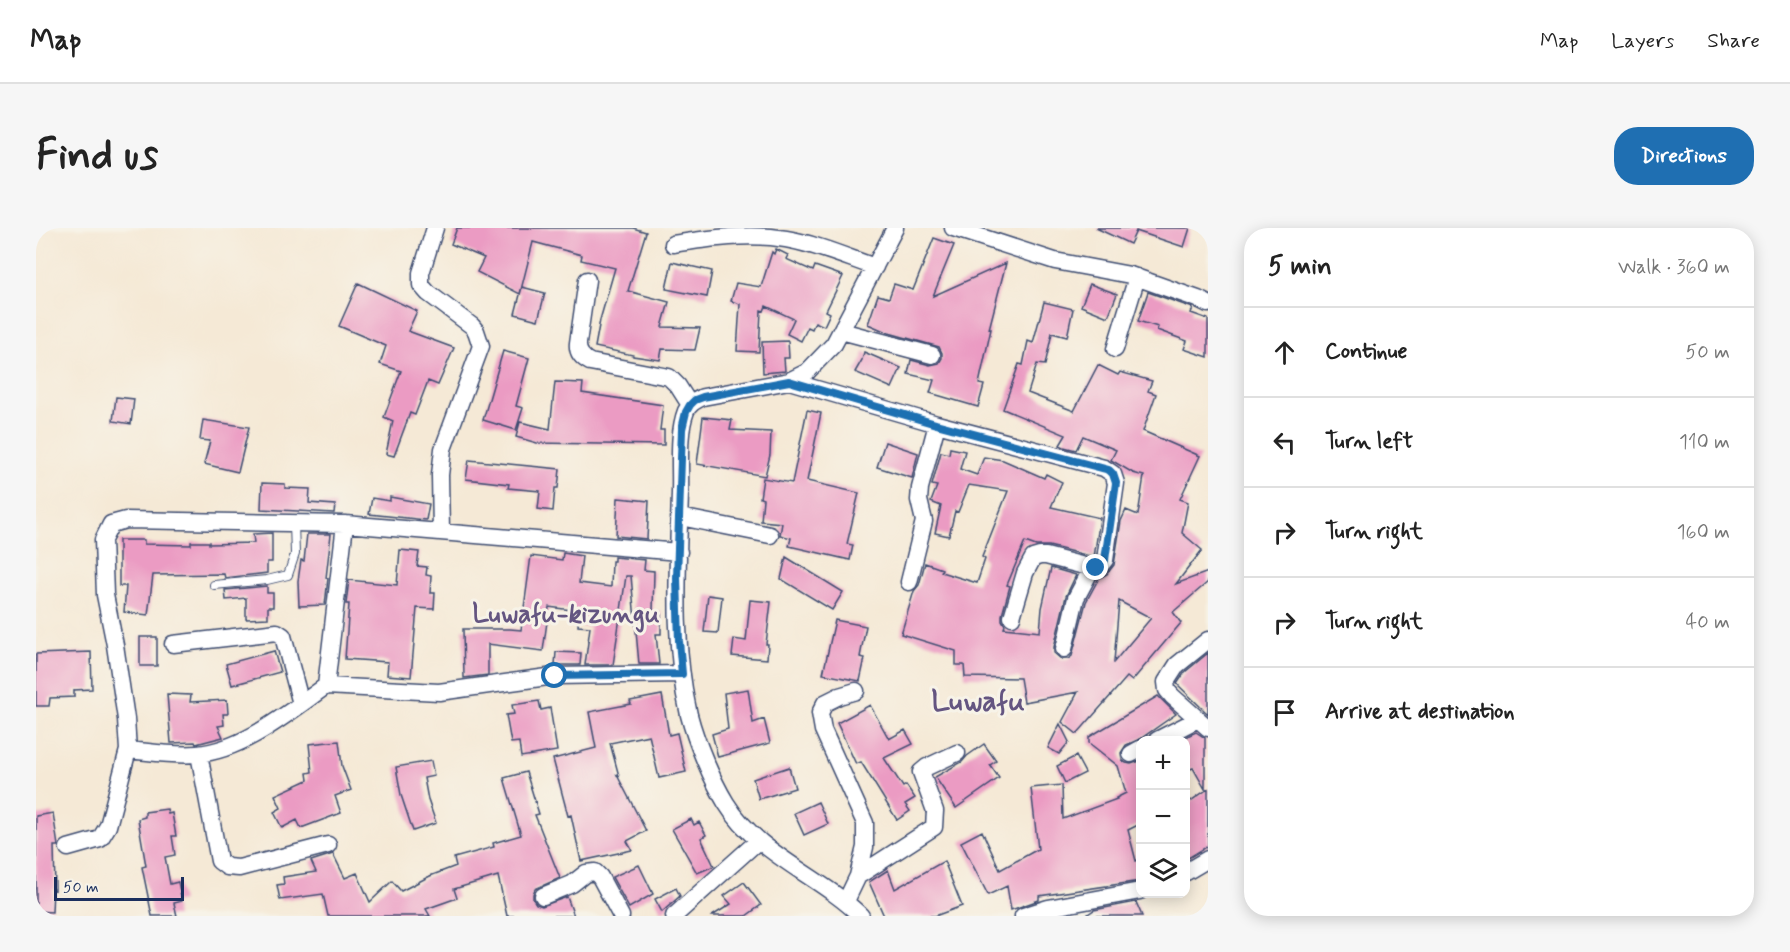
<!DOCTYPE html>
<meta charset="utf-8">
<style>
body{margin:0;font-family:Mynerve,sans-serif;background:#f6f6f6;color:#222}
.controls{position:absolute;right:18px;bottom:18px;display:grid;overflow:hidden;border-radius:12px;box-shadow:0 3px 15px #0003}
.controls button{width:54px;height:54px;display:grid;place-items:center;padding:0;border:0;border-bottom:2px solid #e0e0e0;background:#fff;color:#222;font:30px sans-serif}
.scale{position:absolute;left:18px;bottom:15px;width:130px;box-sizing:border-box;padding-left:6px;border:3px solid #1b2f5e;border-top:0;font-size:16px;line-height:21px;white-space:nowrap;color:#1b2f5e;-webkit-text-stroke:4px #f7f3e8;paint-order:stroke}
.stop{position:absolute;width:18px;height:18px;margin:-14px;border:4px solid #1f6fb2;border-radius:50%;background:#fff}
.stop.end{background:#1f6fb2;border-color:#fff;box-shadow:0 2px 6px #0008}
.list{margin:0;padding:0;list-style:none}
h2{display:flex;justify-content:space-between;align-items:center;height:78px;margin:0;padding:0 24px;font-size:26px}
h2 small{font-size:20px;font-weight:400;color:#767676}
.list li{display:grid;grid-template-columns:39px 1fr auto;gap:18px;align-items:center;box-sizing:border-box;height:90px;padding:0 24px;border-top:2px solid #e0e0e0}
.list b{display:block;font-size:22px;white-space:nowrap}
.list em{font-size:20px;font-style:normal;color:#767676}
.icon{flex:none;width:33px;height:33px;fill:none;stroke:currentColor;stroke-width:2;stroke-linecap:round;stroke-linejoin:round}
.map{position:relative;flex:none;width:1172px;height:688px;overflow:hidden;border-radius:24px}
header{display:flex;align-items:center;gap:36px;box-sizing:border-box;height:84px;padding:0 30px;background:#fff;border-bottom:2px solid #e0e0e0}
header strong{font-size:28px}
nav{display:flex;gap:33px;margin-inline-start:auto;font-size:21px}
.intro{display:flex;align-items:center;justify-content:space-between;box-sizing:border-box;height:144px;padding:0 36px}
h1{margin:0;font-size:42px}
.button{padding:15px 27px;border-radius:24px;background:#1f6fb2;color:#fff;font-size:21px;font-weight:700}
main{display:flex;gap:36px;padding:0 36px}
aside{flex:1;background:#fff;border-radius:24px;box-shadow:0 3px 15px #0003}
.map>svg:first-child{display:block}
.building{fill:#eb9bc3;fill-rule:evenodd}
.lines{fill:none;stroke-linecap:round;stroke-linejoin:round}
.service-casing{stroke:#3c4b70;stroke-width:10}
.minor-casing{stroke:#3c4b70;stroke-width:19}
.service{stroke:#fff;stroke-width:8}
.minor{stroke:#fff;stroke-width:16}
.route{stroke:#1f6fb2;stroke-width:8}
.labels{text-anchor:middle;stroke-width:6;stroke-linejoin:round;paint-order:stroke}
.quarter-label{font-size:27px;font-weight:bold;fill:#645581;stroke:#f7f3e8}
.district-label{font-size:30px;font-weight:bold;fill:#645581;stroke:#f7f3e8}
</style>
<header>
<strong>Map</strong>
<nav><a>Map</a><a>Layers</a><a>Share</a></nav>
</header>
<div class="intro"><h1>Find us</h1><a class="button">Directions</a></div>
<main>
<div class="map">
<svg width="1172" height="688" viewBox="0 0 1172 688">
<rect width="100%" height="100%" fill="#f7f3e8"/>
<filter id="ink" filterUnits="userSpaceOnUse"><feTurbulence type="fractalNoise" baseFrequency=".0167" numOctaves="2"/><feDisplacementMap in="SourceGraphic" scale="12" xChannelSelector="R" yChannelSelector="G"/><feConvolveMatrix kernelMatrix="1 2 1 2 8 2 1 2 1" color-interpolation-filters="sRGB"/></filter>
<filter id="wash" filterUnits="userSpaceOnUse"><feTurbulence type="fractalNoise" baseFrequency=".008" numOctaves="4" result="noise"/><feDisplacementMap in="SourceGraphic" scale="24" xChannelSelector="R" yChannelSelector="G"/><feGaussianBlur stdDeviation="1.35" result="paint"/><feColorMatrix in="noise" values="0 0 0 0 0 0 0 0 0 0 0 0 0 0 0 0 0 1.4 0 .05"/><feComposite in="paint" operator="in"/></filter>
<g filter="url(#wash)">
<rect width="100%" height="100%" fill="#f5e9d6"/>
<g id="blocks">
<path class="building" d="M421,0H597L610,4L592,63L633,74L626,99L664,100L659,122L626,121L624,132L597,128V127L559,119L564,92L579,40L545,32L546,27L497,14L484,66L441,44L448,30L415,16Z
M1060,0H1154L1148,19L1100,3L1094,16Z
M898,10L918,17L897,68L970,35L953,101H955L943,156L948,157L942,179L894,165L898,152L872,146L875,132L894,137L903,135L906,130V125L903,119L853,105L832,96L842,67L853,70L858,56L877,62Z
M740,21L752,27L750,31L777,43L779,38L807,48L790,83L794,85L788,98L779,94L776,101L772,99L765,113L751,106L758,91L730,78L728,83L725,82L723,124L701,123L704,76L695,73L700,55L725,59L736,24L738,26Z
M636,34L676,43L671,69L630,61Z
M322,55L381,83L372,103L418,120L402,157L392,153L379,187L374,185L358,228L350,226L357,193L348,189L365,143L344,136L350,118L303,98Z
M1054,56L1081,66L1072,89L1045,78Z
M486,59L509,65L502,92L479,86Z
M1112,64L1157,80L1155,85L1172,91V129L1148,121L1151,113L1121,102L1122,99L1102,93Z
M1008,74L1037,81L1031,109L1016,105L1009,137L1001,136L992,165L1038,183L1062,137L1082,147L1084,144L1116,153L1112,163L1120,166L1107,203L1164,228L1144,271L1152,274L1146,305L1166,322L1140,356L1172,344V354L1137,384L1145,395L1096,453L1091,449L1041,506L1026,494L1042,464L988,474L984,450L929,449L928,437H920V423L865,406L878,363L883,357L889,335L906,341L905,344L941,355L949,331L946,329L972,263L933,257L922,284L919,283L913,308L899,305L905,278L895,274L901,258L896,257L905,224L913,226L914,220L929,223L924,241L941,247L948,229L967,232L1008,250L1010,246L1026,254L1015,279L1064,290L1058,329L1013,318H1000L989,314L971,357L974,358L966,387V392L969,397L968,400L1004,404L1006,380L1015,340L1040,347L1030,368L1018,419V425L1025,431H1032L1036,428L1050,374L1063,350L1071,346L1078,337L1085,293L1090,282L1102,287L1108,248L1097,245L1075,232L1080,222L1047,208L1040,222L1028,219L1024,217L1030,207L967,181L983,136L987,137L992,113L997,115ZM1083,373L1115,390L1078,434Z
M752,113L753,130H748L749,143L727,145L726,114Z
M467,123L493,130L480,178L487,180L480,202L447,192Z
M828,124L865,140L856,160L819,144L826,132Z
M519,154L547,155L546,165L627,177L624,202H628V217L501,215L480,209L484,194L514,201Z
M80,169L98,171L95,196L77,193Z
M771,182L785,185L771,253L823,265L811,316L817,317L814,332L753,318L755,310L744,307L746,295L725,293L727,271L724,270L727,250L756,255Z
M667,189L696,192L694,202L735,204L734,227L729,248L661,236Z
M167,192L213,199L202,244L168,236L174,213L164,212Z
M849,214L882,225L876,250L841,239Z
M433,232L524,241L522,260H519L517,283L502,281L504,263L472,260L473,256L430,251Z
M226,255L249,256V260L274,261L273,275L299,277L298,285L225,281Z
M354,269L393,276L390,292L333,286L336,270L354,273Z
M582,270L613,273L611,311L580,308Z
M236,305V334H231V345L189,350L188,346L117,347L112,387L88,384L90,358H83V312H108V316L155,317V314H173V316L218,315L217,306Z
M271,306H295L290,350H292L289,377L263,378L262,353L265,332L268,333Z
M364,322L383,324L381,338L391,339L390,347L395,348L394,365H399L398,381L381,380L375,449L351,447L352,434L309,431L313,376H310L313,352L361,357Z
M527,325L546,328L543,355L575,359L576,333H578V329L609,332L608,342L618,343L617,384H625V406H620L623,436H603L595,348H590L577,437H549L554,399L542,398L543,383L513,379L507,423L452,416V447L428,450L427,401H474L485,402L495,328L526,332Z
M750,329L807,364L796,382L745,351Z
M231,358V365H237V379H232V390L210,391V370L190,372L189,362Z
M672,367L686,369L682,405L668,404Z
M714,372L735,374L730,416H732L731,431L696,428L698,411L710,413Z
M799,392L830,398L824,429L829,430L824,453L787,446Z
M104,409H121V438H104Z
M238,423L244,444L196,457L190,436Z
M55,424L56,461L38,462V469L14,470L13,478H0V426Z
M520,424L545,425L544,437H519Z
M1172,425V486L1141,456L1149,444Z
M712,461L717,495L728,491L734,515L682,529L676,506L692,501L688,465Z
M131,466L155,467L154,474L191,472L192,486H187L188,497L182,498L187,509L160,516L159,514L135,515Z
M626,467L633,507L641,505L650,544L623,550L613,507L574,515L583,548L581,547L610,603L591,613L596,622L545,633L535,587L532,588L517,531L560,520L553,484L595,476L594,473Z
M1122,468L1140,486L1104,511L1090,517L1085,525L1086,532L1090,535L1095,536L1104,533V596L1092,602L1100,633L1104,631V653L1003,668V672L975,682L971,658L952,667L925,614L946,603L964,642L1002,621L995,560L1026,557L1027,591L1081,571L1080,570L1090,565L1082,538L1053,515V509Z
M503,473L505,482L514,480L521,523L485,529L483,514L475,515L470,487L478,486L476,477Z
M834,477L853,511L869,502L877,516L848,530L867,559L870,557L879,570L869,576L874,583L861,592L825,534L820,536L801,495Z
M1024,496L1033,514L1023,526L1012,520Z
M1160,504L1169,510V561L1157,540L1149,543V513H1147V510Z
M303,513L306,538L315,562L299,568L305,585L265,600L261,592L246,600L238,584L245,580L239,567L272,552L271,545L276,544L273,516Z
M948,516L960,533L954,537L963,550L920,580L899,549L926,534L931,528Z
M1040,528L1049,545L1029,555L1021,538Z
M395,533L398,548L388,550L392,572L400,595L377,603L365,567L360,539Z
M753,539L759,560L723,571L717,551Z
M490,544L503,586L499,587L524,650L499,661L497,666V671L500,676L506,678L531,669L538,688H471L462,648L418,661L421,670L390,681L394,688H292L287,666L244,672L241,657L248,656L247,649L280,644L275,633L297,626L309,650L321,645L334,674L356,653L365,663L394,648L420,638L418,630L458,619L457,615L485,607L468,550Z
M1172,561V618L1149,632V577Z
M782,574L792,596L768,607L758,585Z
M131,581L132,586L136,585L140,608H136L139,627L129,629L134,656L142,654L146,673L138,675L141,688H116L106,639L110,638L102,591L109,589V584Z
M17,585L22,618H18L19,662L17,661L16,684L0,683V588Z
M655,591L658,597L663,594L670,607L665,610L678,638L661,645L636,601Z
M908,633L926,678L899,688H848L833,654L852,642L859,661Z
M603,637L617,666L593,680L576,649Z
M708,654L725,677L710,688H676L695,676L688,668Z
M640,660L644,668L626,684L619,671Z
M1100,674L1106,688H1049L1058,682Z"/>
</g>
</g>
<g filter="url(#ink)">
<use href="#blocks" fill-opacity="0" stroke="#3c4b70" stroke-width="1.5"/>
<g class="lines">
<g class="service-casing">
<path id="service" d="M178,357L231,352L252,347L259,326L258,295"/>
</g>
<g class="minor-casing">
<path id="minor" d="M399,0L385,45V57L392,65L436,98L440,103L445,118L407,221L404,247L405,304
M917,0L1019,33L1094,47L1162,71L1172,76
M637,16C675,10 712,5 750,11C780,16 810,29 839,39
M551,52L542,115C541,124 546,130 554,134L633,149L642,158L654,177
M805,103L896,127
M1079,121L1101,49
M753,153L901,196L1068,240L1077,246L1080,255L1069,332C1066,337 1063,340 1056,340L1010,328H1004L997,330L989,345L976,389
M644,289L734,307
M309,296L290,458C253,484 208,522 161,526C138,528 115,524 92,522L90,491L79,417L69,367L67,312L75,296L90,292L309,296L643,324
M873,354L888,293L883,272L884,260L901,196
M1172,412L1141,437L1130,454L1131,462L1136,468L1172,500
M137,416L241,404L247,408L265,476
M1028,421L1040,370L1056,340
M290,458L403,464L519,448L646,446
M1121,512L1162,491
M163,526L183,633L191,639L203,640L292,617
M1095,526L1104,521
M32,620L64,611L72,598L92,522
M1150,644L1172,631
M822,648L898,599L899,583L885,544L891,539L921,525
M507,668L536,656L550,645L559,644L564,649L585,688
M810,673L822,648L829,619V595L787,502L784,485L789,475L803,468L820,463
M638,688L722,613
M825,688C783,647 722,627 690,575C676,552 660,514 653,487C636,414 642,339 644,265C645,240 641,206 650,183C654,175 659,173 667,169L753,153L771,144L798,116L859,0
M987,688L1012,680L1104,663"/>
</g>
<use href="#service" class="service"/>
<use href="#minor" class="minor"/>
</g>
</g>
<g class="lines" filter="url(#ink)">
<path class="route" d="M519,448L646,446L643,413L641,350L646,201L650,184L654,177L659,172L667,169L753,153L900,196L1073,242L1077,246L1080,255L1069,332L1067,336L1060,340"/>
</g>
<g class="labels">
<g class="quarter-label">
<text x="530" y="394">Luwafu-kizungu</text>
</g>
<g class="district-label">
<text x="942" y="482">Luwafu</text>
</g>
</g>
</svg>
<div class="controls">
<button>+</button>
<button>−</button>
<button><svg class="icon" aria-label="layers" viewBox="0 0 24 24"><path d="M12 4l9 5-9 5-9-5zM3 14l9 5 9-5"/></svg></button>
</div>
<div class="scale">50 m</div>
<div class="stop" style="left:519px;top:448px"></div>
<div class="stop end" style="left:1060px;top:340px"></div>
</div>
<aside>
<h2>5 min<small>Walk · 360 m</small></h2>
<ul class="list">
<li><svg class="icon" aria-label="ahead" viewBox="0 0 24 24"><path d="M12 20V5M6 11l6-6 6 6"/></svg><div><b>Continue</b></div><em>50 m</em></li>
<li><svg class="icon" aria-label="left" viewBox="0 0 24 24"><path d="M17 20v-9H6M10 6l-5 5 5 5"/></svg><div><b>Turn left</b></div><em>110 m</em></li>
<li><svg class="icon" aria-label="right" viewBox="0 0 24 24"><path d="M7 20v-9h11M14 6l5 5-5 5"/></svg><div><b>Turn right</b></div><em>160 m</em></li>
<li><svg class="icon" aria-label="right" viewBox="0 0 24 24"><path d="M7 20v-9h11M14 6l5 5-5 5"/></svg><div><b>Turn right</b></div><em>40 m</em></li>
<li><svg class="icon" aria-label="arrive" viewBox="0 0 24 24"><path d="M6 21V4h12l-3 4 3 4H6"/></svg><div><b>Arrive at destination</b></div></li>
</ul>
</aside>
</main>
